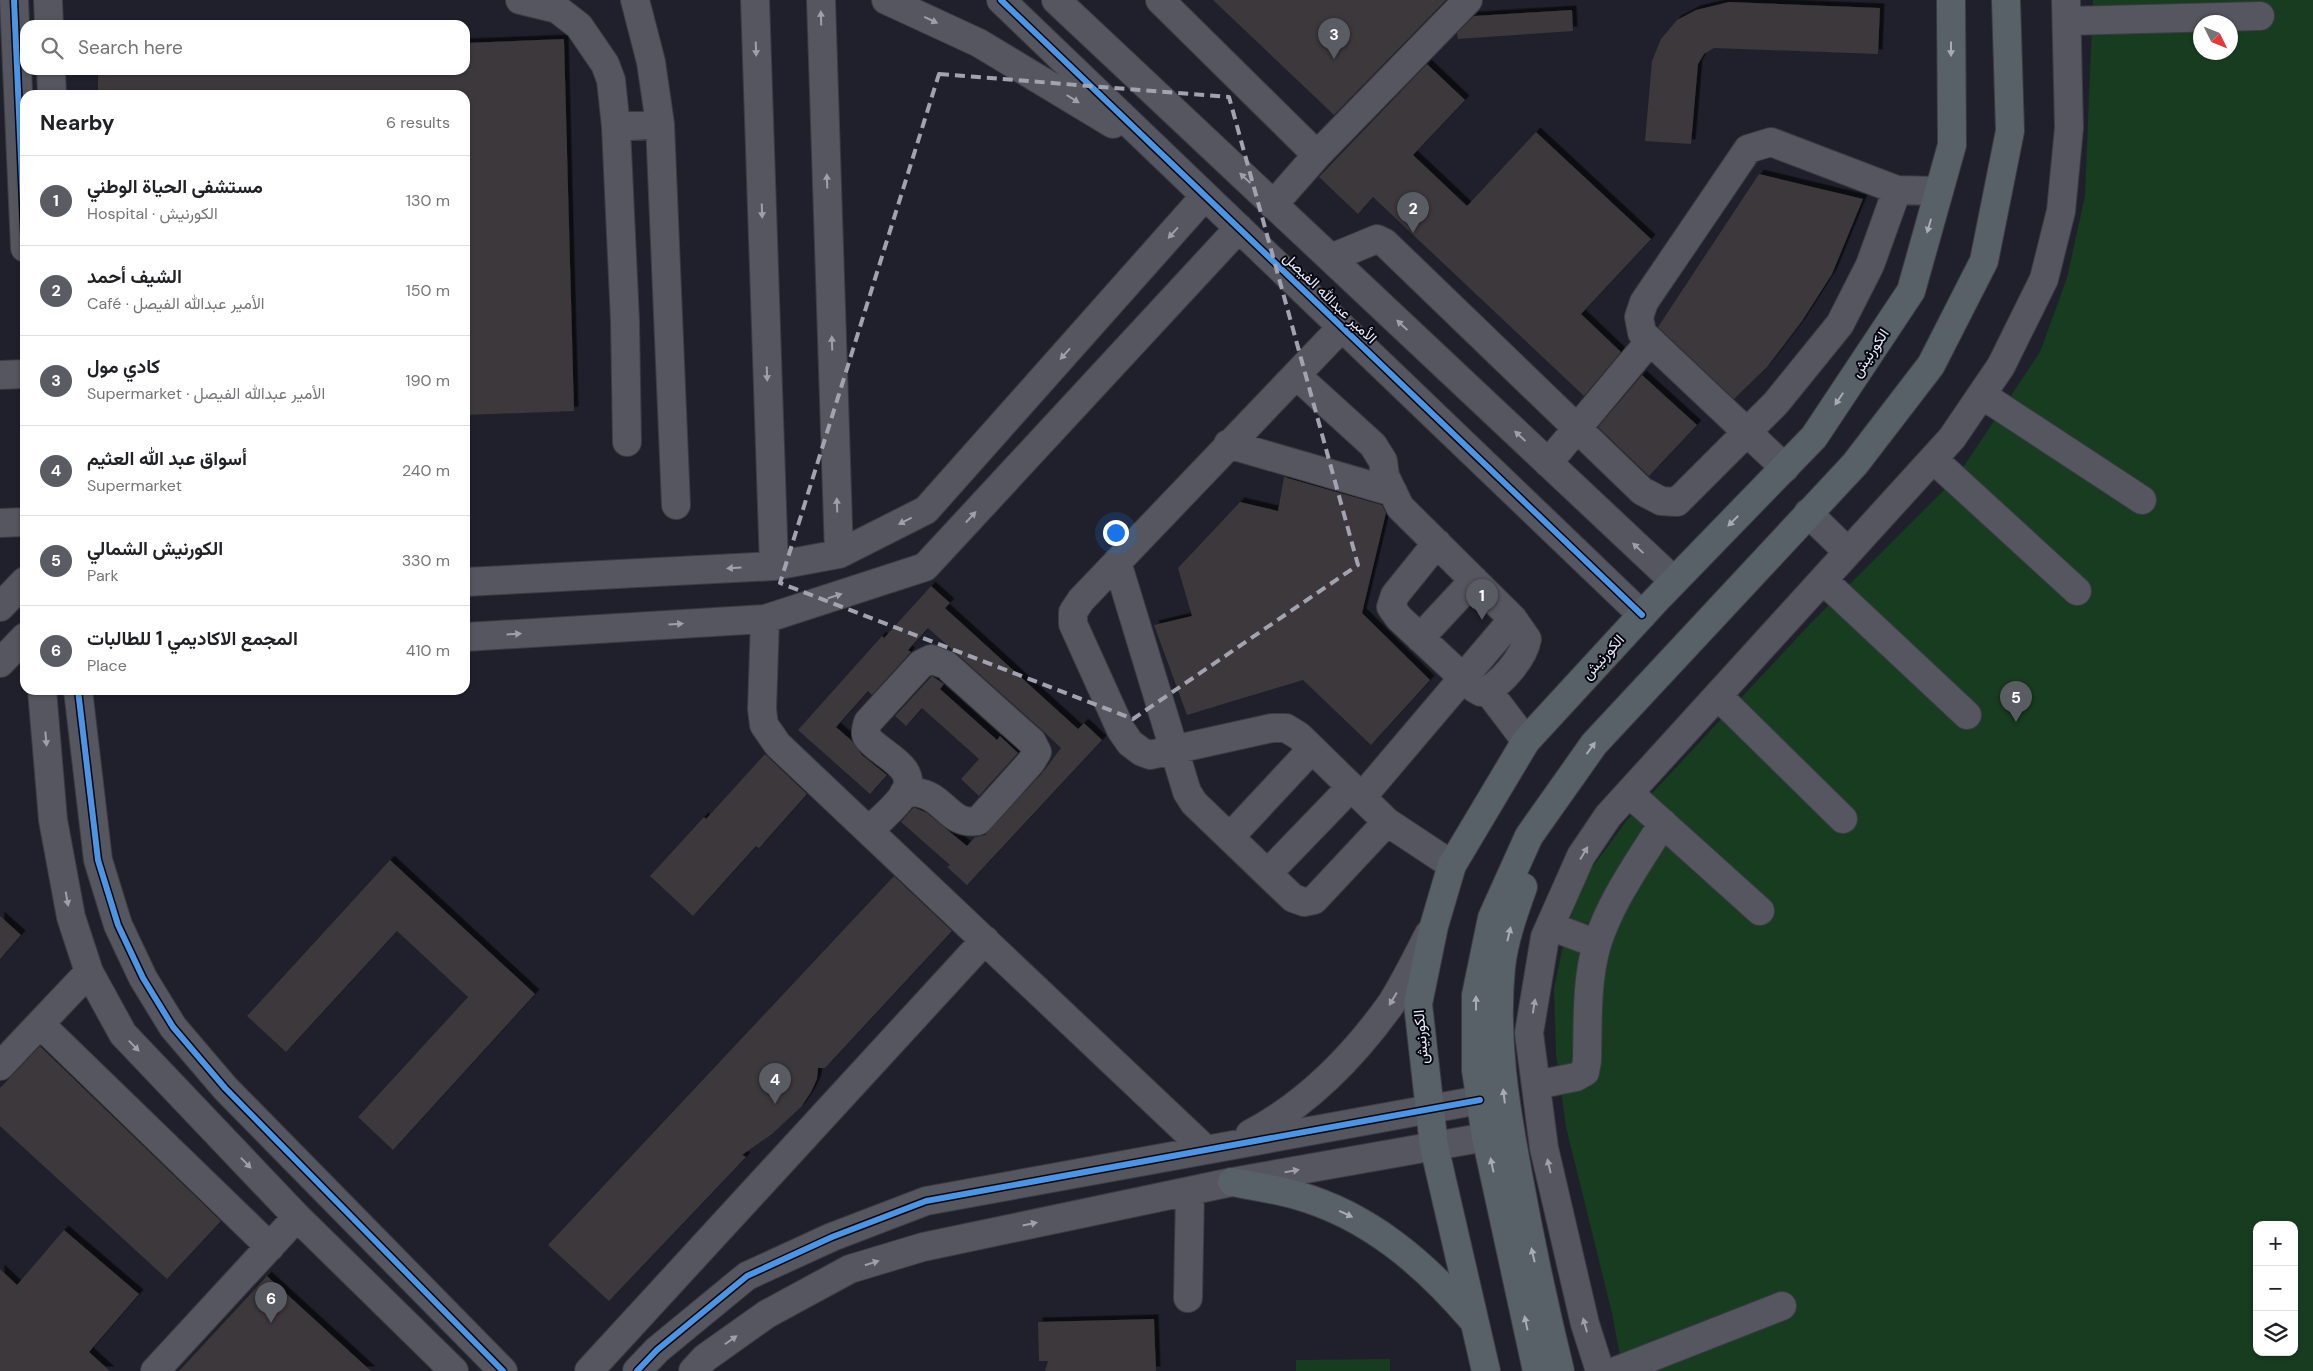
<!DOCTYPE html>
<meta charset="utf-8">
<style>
body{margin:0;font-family:"DM Sans",Vazirmatn,sans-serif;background:#f2f2f2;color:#202124}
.controls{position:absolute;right:15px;bottom:15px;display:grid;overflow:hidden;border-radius:10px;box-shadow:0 1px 4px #0004}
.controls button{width:45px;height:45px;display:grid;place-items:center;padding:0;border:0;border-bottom:1px solid #e0e0e0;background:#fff;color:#202124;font:25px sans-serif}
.compass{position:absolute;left:2193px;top:15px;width:45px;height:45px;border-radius:50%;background:#fff;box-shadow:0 1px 4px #0004;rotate:133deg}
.you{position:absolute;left:1115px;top:532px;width:18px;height:18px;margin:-12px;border:4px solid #fff;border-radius:50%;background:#1a73e8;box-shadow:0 0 0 8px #1a73e833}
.badge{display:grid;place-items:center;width:32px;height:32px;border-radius:50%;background:#5a5c63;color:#fff;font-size:16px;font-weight:700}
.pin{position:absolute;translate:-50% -41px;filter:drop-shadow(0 1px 2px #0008)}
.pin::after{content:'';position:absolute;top:26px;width:18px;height:15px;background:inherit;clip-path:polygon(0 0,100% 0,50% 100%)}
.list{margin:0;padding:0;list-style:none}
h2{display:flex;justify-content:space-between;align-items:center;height:65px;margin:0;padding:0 20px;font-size:21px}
h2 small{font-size:16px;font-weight:400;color:#757577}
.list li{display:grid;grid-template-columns:32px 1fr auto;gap:15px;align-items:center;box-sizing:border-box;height:90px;padding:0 20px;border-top:1px solid #e0e0e0}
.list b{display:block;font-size:19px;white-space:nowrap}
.list p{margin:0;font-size:16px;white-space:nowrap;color:#757577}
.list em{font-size:16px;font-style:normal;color:#757577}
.icon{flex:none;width:28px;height:28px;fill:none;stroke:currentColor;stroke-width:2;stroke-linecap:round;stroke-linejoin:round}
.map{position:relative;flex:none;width:2313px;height:1371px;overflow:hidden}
.search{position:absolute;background:#fff;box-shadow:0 1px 4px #0004;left:20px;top:20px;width:450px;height:55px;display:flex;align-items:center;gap:12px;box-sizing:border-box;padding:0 18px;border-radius:15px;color:#757577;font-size:19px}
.panel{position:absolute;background:#fff;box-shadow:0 1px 4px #0004;left:20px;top:90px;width:450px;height:605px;border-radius:15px}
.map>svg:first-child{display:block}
.green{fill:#183c1f;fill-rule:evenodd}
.building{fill:#3c383a;filter:url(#shadow)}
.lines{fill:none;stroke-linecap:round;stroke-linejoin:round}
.minor-casing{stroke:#3b3b44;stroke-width:30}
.major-casing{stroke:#3b3b44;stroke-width:30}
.minor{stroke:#55565f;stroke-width:28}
.major{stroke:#586168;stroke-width:28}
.cycleway-casing{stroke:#060710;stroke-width:9}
.cycleway{stroke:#4d94e3;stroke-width:6}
.oneway{fill:#9ea0ac}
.oneway2{fill:#a7acb7}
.marked{fill:none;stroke:#a1a3b0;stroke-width:4;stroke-dasharray:10 6;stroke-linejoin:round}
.labels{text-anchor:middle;stroke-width:4;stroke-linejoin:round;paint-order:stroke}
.street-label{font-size:15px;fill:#e7e9f8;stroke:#060710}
</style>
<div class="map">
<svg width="2313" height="1371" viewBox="0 0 2313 1371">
<defs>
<filter id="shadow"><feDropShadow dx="4.5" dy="-4.5" stdDeviation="0" flood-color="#0009"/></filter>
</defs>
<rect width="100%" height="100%" fill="#1f202b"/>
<path class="green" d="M2093,0H2313V1371H1623L1612,1313L1566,1127L1556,1054L1554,989L1565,936L1581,883L1627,820L1810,624L1956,478L2040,352L2067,278L2085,196ZM2200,22H2230V52H2200ZM2257,1225H2294V1352H2257Z
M1390,1359V1371H1296V1360Z"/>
<path class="building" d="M1213,0H1446L1334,115Z
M1729,2L1880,8L1878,54L1714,48L1704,54L1698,64L1691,144L1645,141L1652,61L1661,39L1677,20L1696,10Z
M1572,10L1573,31L1458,39L1457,33L1474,16Z
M564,39L574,411L465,415V95H98V70H465V43Z
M1427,64L1465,100L1413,155L1467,206L1536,132L1651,239L1581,314L1621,352L1584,396L1373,197L1358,214L1319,177Z
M1759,174L1863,199L1832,274L1802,321L1767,367L1734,399L1658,327Z
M1642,375L1697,425L1649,476L1598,427Z
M1284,477L1382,505L1386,513L1362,613L1430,680L1371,745L1303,680L1187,715L1154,625L1192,616L1178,568L1240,502L1278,511Z
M931,586L950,603L945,608L1078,729L1084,723L1102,740L967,885L947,867L950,865L901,822L913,808H916L927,813L967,846L975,837L985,835L1043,772L1061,748L1042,730L928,628L908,650L911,652L872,695L868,691L836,727L851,740L862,755L887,775L870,794L798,730L882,636L884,638Z
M932,676L944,684L940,689L997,740L1000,736L1018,753L979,796L961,779L979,759L922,708L906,726L895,716Z
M765,754L807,794L759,848L756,846L693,916L650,876L704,817L706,819Z
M390,860L535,994L393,1150L358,1117L468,997L397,931L286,1052L247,1016Z
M894,876L952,931L825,1068H818L817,1079L811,1092L801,1107L772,1134L742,1155L746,1157L609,1301L548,1245Z
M0,916L21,935L0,959Z
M40,1046L221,1221L167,1279L0,1126V1088Z
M64,1230L139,1294L89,1352L110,1371H0V1269L17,1285Z
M267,1276L371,1371H179Z
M1154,1319L1156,1371H1045L1048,1361H1039L1038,1322Z"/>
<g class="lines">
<g class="minor-casing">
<path id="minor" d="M14,0L25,248
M48,0L49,25
M520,0L557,9L579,26L605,64L611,80L616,127L625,321L627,442
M635,0L651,62L660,124L676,505
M755,0L774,566
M821,0L839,554
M886,0L979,43L1113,124
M1001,0L1642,615
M1056,0L1674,581
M1160,0L1317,155L1273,205
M2067,21L2260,16
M51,70L52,95
M616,127L660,124
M1317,155L1468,0
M1331,258L1377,239L1385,243L1642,491L1661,501L1677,502L1776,403L1840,324L1870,265L1897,190
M1342,327L1081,600L1073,612V624L1121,730L1130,743L1142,752L1150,755L1272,728H1286L1299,736L1387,822L1452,865
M0,375L25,374
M1296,375L1373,445L1383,461L1385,476L1400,507L1513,619L1527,639C1524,657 1499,688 1481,692L1474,688L1399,618L1391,607L1395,595L1437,543
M1982,395L2142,500
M1228,444L1393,492
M1933,459L2077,591
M1548,463L1650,341
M1785,468L1642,333L1639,317L1644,302L1748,149L1771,142L1897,190L1939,191
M1808,513L1848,552
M0,523L25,522
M1117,562L1187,792L1194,803L1293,898L1304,902L1314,900L1387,822
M1823,580L1967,715
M465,582L774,566L839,554L926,510L1205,196
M0,607L25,581
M765,619L762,709L764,725L778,745L1206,1150
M465,637L765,619L925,567L1239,228
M1420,638L1474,580
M0,663L25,637
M42,690L53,820L71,917L89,972L123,1034L297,1217L454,1371
M78,690L98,860L118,925L143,978L173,1027L225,1088L503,1371
M1488,691L1526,741
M1718,696L1843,819
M1629,793L1760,911
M1362,797L1513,619
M869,831C879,820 896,807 904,794C921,766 878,754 867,737C864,732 867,726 868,722L921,664L931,659L946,665L1032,742L1037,752L1031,762L978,821C950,826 945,798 920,793C915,792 909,793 904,793
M1230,837L1312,749
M1268,873L1351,787
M1550,926L1597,944
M40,1024L270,1247
M0,1066L89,972
M1536,1085L1576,1077L1585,1072L1587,1061C1588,1022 1586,981 1597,944C1611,900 1639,862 1663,823
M1250,1134C1307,1104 1353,1057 1391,1004C1405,982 1417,957 1429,934
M1188,1298L1190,1191
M155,1371L297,1217
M589,1371L985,940
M637,1371L657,1350L747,1276L832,1237L926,1201L1480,1100
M693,1371L705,1358L767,1314L850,1269L923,1247L1232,1182L1486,1137
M1600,1371L1585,1324L1544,1148L1529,1033L1545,937L1581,856L1608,816L1952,438L2001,366L2044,279L2061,211L2069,128L2066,0
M1616,1371L1782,1306"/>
</g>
<g class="major-casing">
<path id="major" d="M1523,887C1514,912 1504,940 1501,967C1494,1038 1505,1105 1518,1174C1530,1240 1544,1306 1560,1371
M1232,1182C1253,1186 1275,1189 1296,1195C1368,1215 1424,1263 1472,1319
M1486,1371L1434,1146L1418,1004L1434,926L1452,865L1526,741L1655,601L1814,437L1911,291L1952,145L1951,0
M1537,1371L1486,1137L1476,1070V995L1492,918L1529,836L1594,744L1855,464L1931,365L1984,261L2010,131L2006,0"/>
</g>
<use href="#minor" class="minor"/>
<use href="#major" class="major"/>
<g class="cycleway-casing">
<path id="cycleway" d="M14,0L25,248
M1001,0L1642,615
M78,690L98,860L118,925L143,978L173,1027L225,1088L503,1371
M637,1371L657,1350L747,1276L832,1237L926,1201L1480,1100"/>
</g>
<use href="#cycleway" class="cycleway"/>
</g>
<defs><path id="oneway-solid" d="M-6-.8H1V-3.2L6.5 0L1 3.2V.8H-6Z" transform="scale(1.25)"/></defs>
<g class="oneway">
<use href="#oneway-solid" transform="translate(821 18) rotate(-92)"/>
<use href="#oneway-solid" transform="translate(931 20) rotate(25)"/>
<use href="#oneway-solid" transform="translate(756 49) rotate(88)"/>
<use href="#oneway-solid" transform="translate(1073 99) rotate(32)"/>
<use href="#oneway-solid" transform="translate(1245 178) rotate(-137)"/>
<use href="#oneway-solid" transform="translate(827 181) rotate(-92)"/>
<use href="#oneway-solid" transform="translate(762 211) rotate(88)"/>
<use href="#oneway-solid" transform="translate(1173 233) rotate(132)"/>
<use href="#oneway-solid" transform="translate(1402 325) rotate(-137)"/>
<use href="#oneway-solid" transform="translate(832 343) rotate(-92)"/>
<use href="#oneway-solid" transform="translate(1065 354) rotate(132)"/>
<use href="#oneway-solid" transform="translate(767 374) rotate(88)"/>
<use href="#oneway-solid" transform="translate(1520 436) rotate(-137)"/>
<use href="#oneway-solid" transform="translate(837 505) rotate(-92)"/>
<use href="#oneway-solid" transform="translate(971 517) rotate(-47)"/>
<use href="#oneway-solid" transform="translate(905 521) rotate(153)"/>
<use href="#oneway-solid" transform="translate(1638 548) rotate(-137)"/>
<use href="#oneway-solid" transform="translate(734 568) rotate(177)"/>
<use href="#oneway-solid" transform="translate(835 596) rotate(-18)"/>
<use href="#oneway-solid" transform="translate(676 624) rotate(-3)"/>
<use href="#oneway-solid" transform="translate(514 634) rotate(-3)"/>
<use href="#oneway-solid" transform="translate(46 739) rotate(85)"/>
<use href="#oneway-solid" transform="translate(1584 853) rotate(-59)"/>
<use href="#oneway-solid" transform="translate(67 899) rotate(80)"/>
<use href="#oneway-solid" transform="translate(1393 999) rotate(121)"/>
<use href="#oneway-solid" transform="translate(1534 1006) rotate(-81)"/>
<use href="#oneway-solid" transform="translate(134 1046) rotate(46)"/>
<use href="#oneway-solid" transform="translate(246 1163) rotate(46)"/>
<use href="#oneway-solid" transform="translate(1549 1166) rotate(-103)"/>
<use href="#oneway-solid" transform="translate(1292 1171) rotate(-10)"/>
<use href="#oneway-solid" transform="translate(1030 1224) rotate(-12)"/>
<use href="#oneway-solid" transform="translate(872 1263) rotate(-17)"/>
<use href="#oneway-solid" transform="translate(1585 1325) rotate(-106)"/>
<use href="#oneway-solid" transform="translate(731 1340) rotate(-35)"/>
</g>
<g class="oneway2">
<use href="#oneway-solid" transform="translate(1951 49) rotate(90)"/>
<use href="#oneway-solid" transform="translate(1929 226) rotate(106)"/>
<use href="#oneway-solid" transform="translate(1839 399) rotate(124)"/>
<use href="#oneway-solid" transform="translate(1733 521) rotate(135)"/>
<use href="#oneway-solid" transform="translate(1591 748) rotate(-54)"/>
<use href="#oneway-solid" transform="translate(1509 934) rotate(-77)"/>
<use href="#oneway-solid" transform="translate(1476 1003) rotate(-90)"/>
<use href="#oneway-solid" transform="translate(1504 1096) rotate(-97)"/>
<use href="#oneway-solid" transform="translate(1492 1165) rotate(-102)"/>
<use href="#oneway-solid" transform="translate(1346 1214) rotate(25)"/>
<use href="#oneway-solid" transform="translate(1533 1255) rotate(-103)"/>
<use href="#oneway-solid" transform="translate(1526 1323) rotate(-102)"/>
</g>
<path class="marked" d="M939,74L1229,97L1358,565L1133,719L780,583Z"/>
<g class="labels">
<g class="street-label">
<text transform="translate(1330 298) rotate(44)" y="5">الأمير عبدالله الفيصل</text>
<text transform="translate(1870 353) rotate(-56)" y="5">الكورنيش</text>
<text transform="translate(1603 657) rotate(-48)" y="5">الكورنيش</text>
<text transform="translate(1421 1037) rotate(-95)" y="5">الكورنيش</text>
</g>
</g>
</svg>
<div class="controls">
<button>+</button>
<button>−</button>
<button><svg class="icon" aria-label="layers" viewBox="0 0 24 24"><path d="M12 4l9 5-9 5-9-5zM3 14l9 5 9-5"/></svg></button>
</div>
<svg class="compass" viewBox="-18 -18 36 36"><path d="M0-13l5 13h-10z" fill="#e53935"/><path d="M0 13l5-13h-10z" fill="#757577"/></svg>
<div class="you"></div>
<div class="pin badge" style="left:1482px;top:620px">1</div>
<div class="pin badge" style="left:1413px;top:233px">2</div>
<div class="pin badge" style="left:1334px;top:59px">3</div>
<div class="pin badge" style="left:775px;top:1104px">4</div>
<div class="pin badge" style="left:2016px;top:722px">5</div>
<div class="pin badge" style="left:271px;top:1323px">6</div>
<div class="search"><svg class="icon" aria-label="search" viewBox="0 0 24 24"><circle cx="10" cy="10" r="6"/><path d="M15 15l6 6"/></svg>Search here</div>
<section class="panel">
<h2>Nearby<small>6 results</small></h2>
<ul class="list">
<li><span class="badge">1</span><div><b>مستشفى الحياة الوطني</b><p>Hospital · الكورنيش</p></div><em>130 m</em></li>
<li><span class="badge">2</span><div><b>الشيف أحمد</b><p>Café · الأمير عبدالله الفيصل</p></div><em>150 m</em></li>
<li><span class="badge">3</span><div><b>كادي مول</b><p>Supermarket · الأمير عبدالله الفيصل</p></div><em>190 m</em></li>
<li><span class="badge">4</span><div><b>أسواق عبد الله العثيم</b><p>Supermarket</p></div><em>240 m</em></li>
<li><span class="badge">5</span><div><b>الكورنيش الشمالي</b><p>Park</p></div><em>330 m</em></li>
<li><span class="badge">6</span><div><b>المجمع الاكاديمي 1 للطالبات</b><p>Place</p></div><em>410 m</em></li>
</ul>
</section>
</div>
